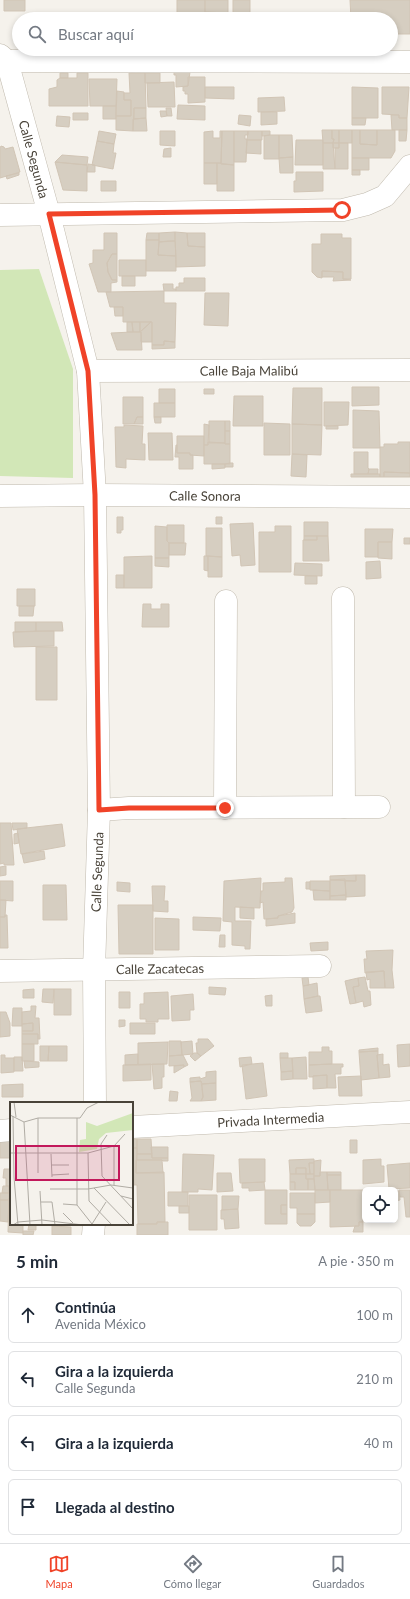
<!DOCTYPE html>
<html lang="es">
<meta charset="utf-8">
<style>
body{margin:0;font-family:Lato,sans-serif;background:#f6f6f7;color:#1f2937}
.controls{position:absolute;right:12px;bottom:12px;display:grid;overflow:hidden;border-radius:6px;box-shadow:0 2px 6px #0003}
.controls button{width:36px;height:36px;display:grid;place-items:center;padding:0;border:0;border-bottom:1px solid #e0e1e3;background:#fff;color:#1f2937;font:20px sans-serif}
.stop{position:absolute;width:12px;height:12px;margin:-9px;border:3px solid #f04328;border-radius:50%;background:#fff}
.stop.end{background:#f04328;border-color:#fff;box-shadow:0 1px 4px #0008}
.list{margin:0;padding:0;list-style:none}
h2{display:flex;justify-content:space-between;align-items:center;height:52px;margin:0;padding:0 16px;font-size:17px}
h2 small{font-size:13px;font-weight:400;color:#747a83}
.list li{display:grid;grid-template-columns:26px 1fr auto;gap:12px;align-items:center;box-sizing:border-box;height:56px;margin:0 8px 8px;padding:0 8px;border:1px solid #e0e1e3;border-radius:6px}
.list b{display:block;font-size:15px;white-space:nowrap}
.list p{margin:0;font-size:13px;white-space:nowrap;color:#747a83}
.list em{font-size:13px;font-style:normal;color:#747a83}
.icon{flex:none;width:22px;height:22px;fill:none;stroke:currentColor;stroke-width:2;stroke-linecap:round;stroke-linejoin:round}
.map{position:relative;flex:none;width:410px;height:1235px;overflow:hidden}
.search{position:absolute;background:#fff;box-shadow:0 2px 6px #0003;left:12px;right:12px;top:12px;height:44px;display:flex;align-items:center;gap:10px;box-sizing:border-box;padding:0 14px;border-radius:22px;color:#747a83;font-size:15px}
.sheet{height:308px;background:#fff}
nav{display:flex;justify-content:space-around;align-items:center;box-sizing:border-box;height:56px;border-top:1px solid #e0e1e3;background:#fff;font-size:11px;color:#747a83}
nav a{display:grid;justify-items:center;gap:2px}
nav .on{color:#f04328}
.map>svg:first-child{display:block}
.green{fill:#d2e7b7}
.building{fill:#d6cec1;stroke:#d1c5b5}
.lines{fill:none;stroke-linecap:round;stroke-linejoin:round}
.minor-casing{stroke:#c0baae;stroke-width:23}
.minor{stroke:#fff;stroke-width:22}
.route{stroke:#f04328;stroke-width:5}
.labels{text-anchor:middle;stroke-width:3.5;stroke-linejoin:round;paint-order:stroke}
.street-label{font-size:13px;fill:#494339;stroke:#fff}
.inset-road{fill:none;stroke:#b0aca4;stroke-width:1}
.view{fill:#c2185b;fill-opacity:0.15;stroke:#c2185b;stroke-width:2}
.inset-edge{fill:none;stroke:#494339;stroke-width:2}
</style>
<div class="map">
<svg width="410" height="1235" viewBox="0 0 410 1235">
<rect width="100%" height="100%" fill="#f5f2ec"/>
<path class="green" d="M39,269L73,369V478L0,476V270Z"/>
<path class="building" d="M4,0H25V11H4Z
M177,0H205V15L177,14Z
M205,0H228V13L205,12Z
M233,0H250V13L233,14Z
M350,0H410V34H391V19H351Z
M238,13H249V19H240L238,18Z
M238,13V18L240,19H232L233,14Z
M253,13H261V19H253Z
M177,14L192,15L191,19H176Z
M264,14H270V19H264Z
M174,72H190L188,86L176,87V75H174Z
M60,73H68V78H60Z
M77,73H88V106H49V89L57,87V80L60,78H77Z
M129,73H145L146,108H134L133,131L116,130V116H131V100H124V93H130Z
M145,73H160V83H145Z
M188,77H205V102L188,103V94H185V91H183V87L188,86Z
M89,79H117L116,106H90Z
M174,82L175,107H148L147,83Z
M205,87H234V99L205,98Z
M352,87L378,88V118H352Z
M382,87H409L407,118H399V115L382,114Z
M117,91L124,92V100H131V116H116Z
M284,97L285,111L258,112V98Z
M178,105L205,106V120L177,119Z
M103,106H116V119H103Z
M134,108H146V118L134,119Z
M166,108H171L172,116H167Z
M160,111H166L167,116L161,117Z
M261,112H277V124L261,125Z
M73,113H88V120H73Z
M239,115L251,116L250,126L238,124Z
M391,115H399V118H407V130H392Z
M57,116L70,117L69,127L56,126Z
M146,118L147,131H133V119Z
M352,118H366L365,125H352Z
M322,130H332V139H334L333,143H323Z
M332,130H339V143H333L334,139H332Z
M339,130H352V143H339Z
M352,130H360V144L377,145V130H395V151L391,158H352Z
M360,130H377V145L360,144Z
M399,130H407L406,141H399Z
M99,131L116,134L114,144L97,141Z
M160,131H175V146L160,145Z
M213,131V138H220V131H222L221,163H204V132Z
M222,131H234V165L221,164Z
M234,131H248V135H245V139H247L246,162H234Z
M248,131H262V140H247Z
M262,131H270V135L262,136Z
M270,135H279V159H264V136Z
M279,135H292L293,157L279,158Z
M247,140H261V154L246,153Z
M296,140H323V165H295Z
M97,141L114,144L113,153H116L113,169L92,165Z
M323,143H333L335,169H323Z
M333,143H339V148H333Z
M339,143H348V169H335V148H339Z
M1,146L4,147L5,149L13,147L20,172L0,178V148Z
M171,148V157H163L164,149Z
M62,155L88,157L87,165L55,162Z
M293,157V173H280L279,158Z
M352,158H369V170H352Z
M55,162L87,165V191L63,190Z
M204,163H217V184H204Z
M217,163L234,165V191H217Z
M88,164L95,165V172H87Z
M352,170H360V175H352Z
M296,172H323V191L294,192V181H296Z
M19,173V175L7,179L6,176Z
M101,181H116V191H101Z
M175,232L187,233L188,246L205,247V266L176,267Z
M175,232V241L159,242V233Z
M104,233H117V254H112L107,263L108,272L112,280H117V282L111,283V292H98L89,264L93,263V250H104Z
M147,233H159V240H146Z
M187,233H205V247L188,246Z
M321,234H342V238H351V279H343V272L322,271V278L317,277L312,272V244H321Z
M146,240H159L158,255L176,256V271H146Z
M168,241H175L176,256L158,255L159,242Z
M112,254H117V280H112L108,272L107,263Z
M119,260H146V276H119Z
M322,271L343,272V279L351,280L333,281L334,277H322Z
M122,276H135V286H122Z
M184,278H205V291H176V287H179V283H184Z
M163,284H173V289H176V291H164Z
M164,291V303H176L175,342L164,341V345H152V322H123V307H110L106,292Z
M205,293H229L228,326L204,325Z
M114,307H123V316H115Z
M127,322H132L133,332H127Z
M132,322H140V332H133Z
M140,322H151L140,332Z
M151,322H152V342H141V332H140Z
M133,332H141L142,350H117L111,333Z
M164,341L175,342V348L152,349V345H164Z
M352,387H379V405L352,406Z
M293,388H322V425L292,424Z
M159,389H175V403H159Z
M204,389H214V394H204Z
M234,396H263V426H233Z
M123,397H143V417H137L134,424H123Z
M324,402H349L348,425L324,426Z
M154,403H175V417H154Z
M353,410L379,411L380,448H353Z
M137,417H143V424H134Z
M154,417H161V423H155Z
M209,421H225V443H209Z
M225,421H230V431H225Z
M264,423L290,424V455H264Z
M204,424L209,425L208,445H204Z
M292,424L322,425L321,455L292,454Z
M124,425L143,426L142,444H145V460L126,459V468L116,467L115,427H124Z
M326,426H338V429H326Z
M225,431H230V444H225Z
M148,433H172L173,460H149Z
M177,436H204V456L190,455V453H177Z
M208,442L225,443V444H230V464H204V445H208Z
M398,442H410V473L384,472V477H380V447H384V444H398Z
M176,445H177V453H190V455H193V469H179V457H175Z
M354,452H368V468L369,469L368,474H354Z
M292,454L307,455L306,477L291,476Z
M230,463H233V467H225V464Z
M212,464H225V468L212,469Z
M369,469H378V474H368Z
M384,472L410,473V477H384Z
M351,474H380V477H351Z
M117,517H123V530H121V533H117Z
M216,517H222V524H216Z
M304,522H328V536H304Z
M253,523L255,565L241,566L240,555L232,556L230,524Z
M167,525H184V543H169L167,541Z
M155,526L167,527V541L169,543V558H155Z
M275,526H291V572H259V532H275Z
M206,528H222V557L206,556Z
M365,529H393L392,542H378V557H365Z
M304,536H317V540H304Z
M317,536H328L329,561H303V540H317Z
M404,538H410V544H404Z
M378,542H392V559L378,558Z
M169,543H186L185,555H169Z
M152,556V588H124V557Z
M204,556H208V571L204,570Z
M208,556L222,557V577H208Z
M155,558H169V567L155,566Z
M380,561L381,578L366,579V562Z
M295,563L322,564V576L294,575Z
M116,575H124V588H116Z
M305,576H317V584H305Z
M17,589H35V606H17Z
M143,604H151V609H161V604H169V627H142Z
M19,606H34L33,616H19Z
M15,622H36V631L15,632Z
M36,622H62L63,631H36Z
M54,631V646L14,647L13,632Z
M36,647H57V700H36Z
M0,823H11L14,865H4V863L0,864Z
M12,823H27V828L13,830Z
M62,824L65,846L21,854L17,829Z
M18,833L19,843L14,844V834Z
M44,851L45,859L24,863L22,854Z
M6,866V875L0,876V867Z
M356,875H365V896L346,897L345,881H356Z
M356,875V881L330,880V876Z
M261,878L260,908L235,907V921H251L250,949H245V946L232,945V922L223,921L224,881Z
M285,878H292L294,908L292,912L278,916V918L264,919L263,902L260,903L261,891H263V883L285,882Z
M345,879L346,895L330,896V880Z
M0,881H13V901L0,900Z
M310,881H330V891L310,890Z
M117,882L130,883V892L117,891Z
M306,882H310V889H306Z
M43,885H66L67,920H43Z
M152,886H165L164,901H168V912L153,911Z
M313,890L330,891V900H314Z
M346,895V900H330V896Z
M0,900H6L5,917H0Z
M118,905H153V954H119Z
M240,907L254,908V919L240,918Z
M295,913V923L266,926V919L278,918V916Z
M5,915H7L8,948H0V917H5Z
M193,917L221,918L220,931L193,930Z
M155,918L179,919V950H155Z
M220,935H225V947H219Z
M328,942V950L311,951L310,943Z
M393,950L392,970L394,988H385L384,971L365,973L364,959H367L366,951Z
M384,971L385,988H370V979L367,980L366,972Z
M308,977L309,985L303,986L302,978Z
M365,977L368,991H370L371,1005L364,1007L363,1001L356,1003L353,987L359,986L358,978Z
M358,978L359,986L353,987L356,1003L350,1004L345,981Z
M317,983L318,996L304,999L303,986Z
M209,987L226,988L225,995L209,994Z
M34,989V998H23V990Z
M43,989H54L53,1003L42,1002Z
M54,989H71V1015H54Z
M119,992H130V1008H119Z
M168,992L169,1019H158V1022H146V1019H140V1004H144V993Z
M193,994L194,1010H190V1020L172,1021L171,996Z
M272,995V1006H266L265,996Z
M318,996H320L322,1011L306,1013L304,999Z
M31,1006H36L35,1018H39L40,1039H38V1034H22V1031H33V1023L22,1024V1012L31,1011Z
M13,1008H22V1026H12Z
M0,1012H6L10,1023V1036L0,1037Z
M119,1020H125V1026L119,1027Z
M33,1023V1031H22V1024Z
M130,1023H155V1034H130Z
M22,1034H38V1044H22Z
M198,1039H208L214,1046L201,1056L197,1053L196,1043H198Z
M169,1041H181L182,1055L169,1056Z
M192,1041L193,1054L182,1055L181,1042Z
M168,1042L167,1064L138,1065V1043Z
M22,1044H34V1061H22Z
M410,1044V1066L398,1067L397,1045Z
M40,1046H49L48,1061H40Z
M49,1046H67V1061H48Z
M322,1047H329V1051H332V1064L309,1065V1052H322Z
M378,1048V1051L359,1052V1050Z
M378,1051V1055H377L379,1078L361,1080L359,1052Z
M194,1053H197L201,1056L195,1061L190,1056Z
M280,1053H288V1058H280Z
M138,1054V1065H125V1055Z
M383,1054V1065L389,1064L390,1077L379,1078L377,1055Z
M1,1055H5V1058H14V1072L1,1073Z
M183,1055L188,1065L184,1067V1065L169,1066V1056Z
M14,1057H22L23,1071H14Z
M251,1057L252,1064L240,1067L239,1058Z
M306,1057L307,1079H293L292,1058Z
M280,1058H292L293,1071L281,1072Z
M24,1061L39,1062V1067L25,1068Z
M263,1063L267,1096L246,1099L242,1065Z
M151,1064V1080L123,1081V1065Z
M152,1064H164V1077H162V1088L154,1089Z
M332,1064H343V1067H341V1074H335L336,1088H327V1075L313,1076V1077H309V1065Z
M184,1065V1067L174,1073V1066Z
M216,1071V1083L202,1084L201,1081L190,1082V1078L200,1077V1079L206,1077V1072Z
M293,1071V1079L281,1080V1072Z
M327,1075V1088L313,1089V1076Z
M361,1076L362,1096H339L338,1077Z
M201,1081L203,1097L201,1101H190L192,1098L190,1082Z
M216,1083V1100L201,1101L203,1097L202,1084Z
M23,1084V1097H2V1085Z
M170,1091L178,1092L177,1101H169Z
M132,1139H137V1148H133V1153Z
M137,1139H151L152,1154H137Z
M350,1140H357V1153H350Z
M0,1141H11V1158H0Z
M151,1147H168V1158H152Z
M133,1148H137L136,1173L164,1172L165,1222H157V1224H138L137,1185H134Z
M137,1154H152V1158H168V1161H163L162,1160H137Z
M183,1154L214,1155L212,1190L198,1189V1192H182Z
M239,1159H265V1182L240,1183Z
M314,1159V1163H309L310,1174H306V1168H296V1174H290L289,1160Z
M381,1159V1166H384V1182L363,1184V1160Z
M136,1160H162L163,1173H136Z
M321,1160L320,1176H314V1161Z
M309,1163H314V1174H310Z
M410,1163V1188L389,1189L387,1165Z
M296,1168H306V1174H296Z
M4,1169H11V1193H9V1186H6V1178H3Z
M320,1172H327L328,1190H315L314,1176H320Z
M327,1172H341V1175H327Z
M217,1173H231L233,1191L217,1192Z
M290,1174H306V1179H308V1190H295V1182H290Z
M306,1174H314V1179H306Z
M327,1175H341V1190H328Z
M308,1179H314L315,1190H308Z
M264,1182L265,1190L249,1191V1188H242V1183Z
M290,1182H295V1190H290Z
M3,1186H9V1193H2Z
M265,1190H287V1205H281V1214H287V1224H265Z
M315,1190H330V1202L315,1203Z
M330,1190H363V1222H359V1226L330,1227Z
M399,1190H410V1217H406L404,1197H400Z
M395,1191H399L400,1200L395,1201Z
M168,1192H188V1206H168Z
M0,1193H9V1200H0Z
M290,1193H315V1214H297V1208H290Z
M189,1195H217V1230H189Z
M222,1196H239L238,1209L222,1210Z
M9,1198H11V1224H23V1233L8,1232Z
M0,1200H9L8,1222L0,1221Z
M281,1205H287V1214H281Z
M179,1206H189V1213H179Z
M238,1209L239,1228L225,1229L224,1219H221V1210Z
M297,1214H315V1222L311,1226H300L297,1223Z
M157,1222H168V1235H137V1224H157Z
M359,1222H363V1232H353L355,1226H359Z
M29,1224H36V1230H28Z
M52,1226L71,1227V1235H52Z
M23,1231H34L33,1235H23Z"/>
<g class="lines">
<g class="minor-casing">
<g id="minor">
<path id="s1" d="M0,55L7,61L49,214L88,371L95,495L99,810L94,970L95,1103"/>
<path d="M7,61L410,62"/>
<path d="M0,215L343,210L367,204L385,196L410,166"/>
<path id="s2" d="M88,371L410,370"/>
<path id="s3" d="M0,496L95,495L410,497"/>
<path d="M343,598L344,807"/>
<path d="M225,808L226,601"/>
<path d="M99,810L129,808L379,807"/>
<path id="s4" d="M0,971L320,966"/>
<path id="s5" d="M132,1127L410,1112"/>
<path d="M0,1131L11,1130"/>
<path d="M93,1235L94,1224"/>
</g>
</g>
<use href="#minor" class="minor"/>
</g>
<g class="lines">
<path class="route" d="M225,808H129L99,810L95,495L88,371L49,214L342,210"/>
</g>
<g class="labels">
<g class="street-label">
<text dy="5" stroke="none"><textPath href="#s1" startOffset="111">Calle Segunda</textPath></text>
<text dy="5" stroke="none"><textPath href="#s2" startOffset="161">Calle Baja Malibú</textPath></text>
<text dy="5" stroke="none"><textPath href="#s3" startOffset="205">Calle Sonora</textPath></text>
<text transform="translate(97 872) rotate(-88)" y="5">Calle Segunda</text>
<text dy="5" stroke="none"><textPath href="#s4" startOffset="160">Calle Zacatecas</textPath></text>
<text dy="5" stroke="none"><textPath href="#s5" startOffset="139">Privada Intermedia</textPath></text>
</g>
</g>
<g transform="translate(10 1102)">
<rect width="123" height="123" fill="#f5f2ec"/>
<path d="M123,11V28L96,31L89,37L87,47L69,50L70,38L76,37V20L87,24Z" fill="#d2e7b7"/>
<path class="inset-road" d="M4,0L6,15M0,13L14,20L28,16H70L77,6L89,0M3,14L4,75L8,123M28,16V71M67,16V103L82,122M14,20L20,123M97,33L91,42L92,74L123,107M0,51H78L104,44L115,32M78,51L79,99L102,123M41,52L42,75M42,63H59M42,73L59,72M104,83V44M84,86L120,123M40,87H78L101,83L123,86M30,89L32,123M111,94L123,97M31,100H42L45,123M53,102L67,103M53,111L63,121M82,122L96,100M3,123L8,120L32,118L73,123"/>
<path class="view" d="M6,44H109V78H6Z"/>
<rect width="123" height="123" class="inset-edge"/>
</g>
</svg>
<div class="controls">
<button><svg class="icon" aria-label="locate" viewBox="0 0 24 24"><circle cx="12" cy="12" r="6"/><path d="M12 2v4M12 18v4M2 12h4M18 12h4"/></svg></button>
</div>
<div class="stop" style="left:342px;top:210px"></div>
<div class="stop end" style="left:225px;top:808px"></div>
<div class="search"><svg class="icon" aria-label="search" viewBox="0 0 24 24"><circle cx="10" cy="10" r="6"/><path d="M15 15l6 6"/></svg>Buscar aquí</div>
</div>
<section class="sheet">
<h2>5 min<small>A pie · 350 m</small></h2>
<ul class="list">
<li><svg class="icon" aria-label="ahead" viewBox="0 0 24 24"><path d="M12 20V5M6 11l6-6 6 6"/></svg><div><b>Continúa</b><p>Avenida México</p></div><em>100 m</em></li>
<li><svg class="icon" aria-label="left" viewBox="0 0 24 24"><path d="M17 20v-9H6M10 6l-5 5 5 5"/></svg><div><b>Gira a la izquierda</b><p>Calle Segunda</p></div><em>210 m</em></li>
<li><svg class="icon" aria-label="left" viewBox="0 0 24 24"><path d="M17 20v-9H6M10 6l-5 5 5 5"/></svg><div><b>Gira a la izquierda</b></div><em>40 m</em></li>
<li><svg class="icon" aria-label="arrive" viewBox="0 0 24 24"><path d="M6 21V4h12l-3 4 3 4H6"/></svg><div><b>Llegada al destino</b></div></li>
</ul>
</section>
<nav>
<a class="on"><svg class="icon" aria-label="map" viewBox="0 0 24 24"><path d="M3 6l6-2 6 2 6-2v14l-6 2-6-2-6 2zM9 4v14M15 6v14"/></svg>Mapa</a>
<a><svg class="icon" aria-label="directions" viewBox="0 0 24 24"><path d="M12 3l9 9-9 9-9-9zM9 14v-3h6M13 9l2 2-2 2"/></svg>Cómo llegar</a>
<a><svg class="icon" aria-label="saved" viewBox="0 0 24 24"><path d="M7 4h10v16l-5-4-5 4z"/></svg>Guardados</a>
</nav>
